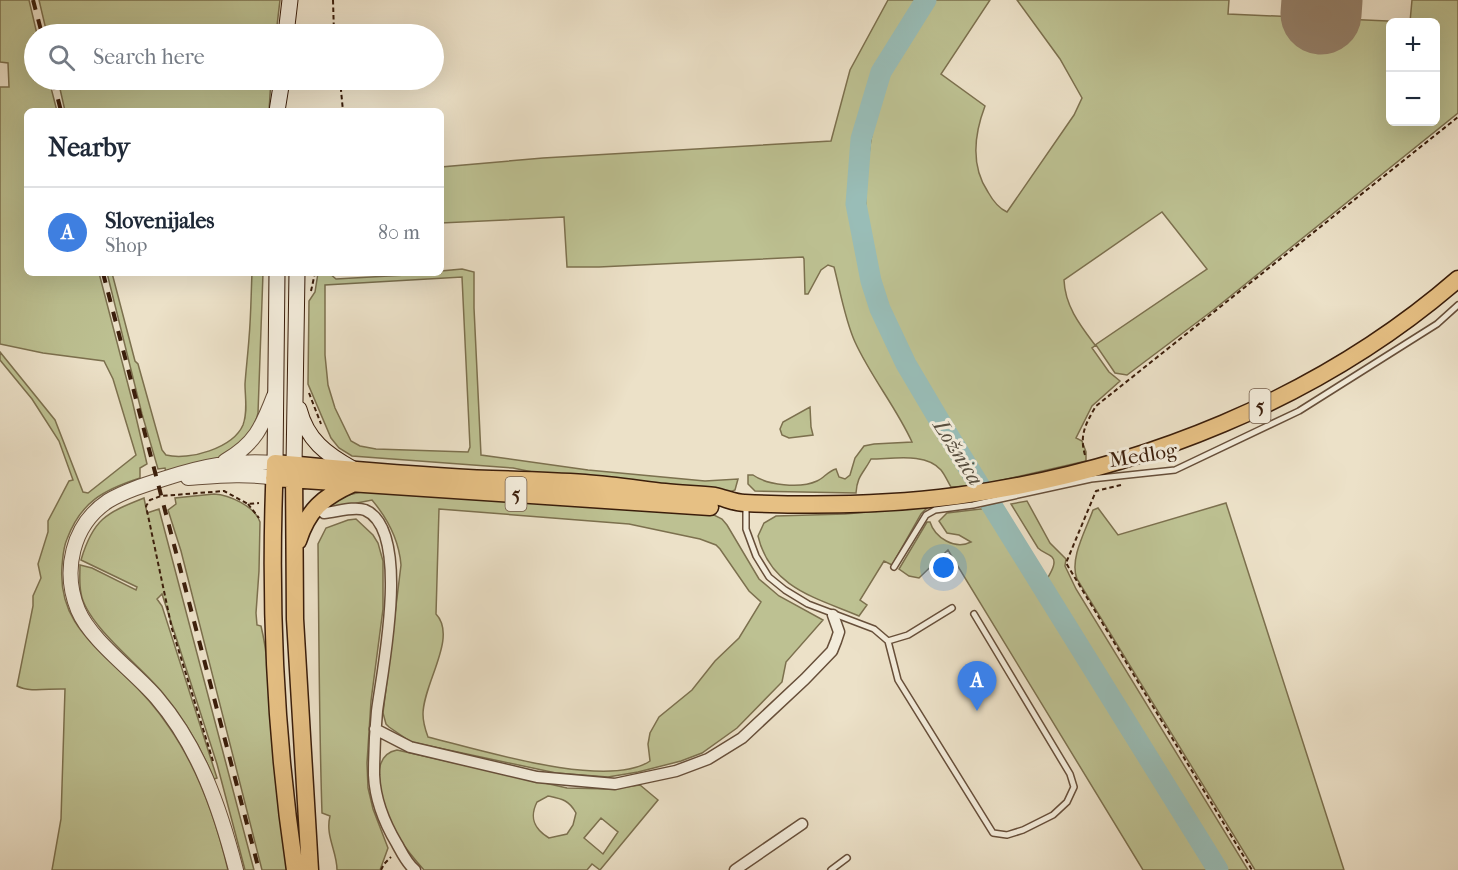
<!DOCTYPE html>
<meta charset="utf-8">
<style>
body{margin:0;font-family:"IM FELL French Canon",serif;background:#f6f6f7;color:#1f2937}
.controls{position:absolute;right:18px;top:18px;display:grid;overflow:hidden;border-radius:9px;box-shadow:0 6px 24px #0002}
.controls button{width:54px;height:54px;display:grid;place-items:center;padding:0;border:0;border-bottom:2px solid #e0e1e3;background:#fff;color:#1f2937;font:30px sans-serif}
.you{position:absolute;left:944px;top:568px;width:21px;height:21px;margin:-15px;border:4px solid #fff;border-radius:50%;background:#1a73e8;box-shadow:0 0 0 9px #1a73e833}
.badge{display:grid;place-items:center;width:39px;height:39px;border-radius:50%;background:#8f2418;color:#fff;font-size:20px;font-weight:700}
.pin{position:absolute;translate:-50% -50px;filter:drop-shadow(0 2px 3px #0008)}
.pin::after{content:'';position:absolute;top:32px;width:21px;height:18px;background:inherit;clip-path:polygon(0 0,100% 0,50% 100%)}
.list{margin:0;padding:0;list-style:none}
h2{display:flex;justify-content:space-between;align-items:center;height:78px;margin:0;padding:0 24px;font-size:26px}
h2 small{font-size:20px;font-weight:400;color:#747a83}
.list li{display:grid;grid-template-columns:39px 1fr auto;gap:18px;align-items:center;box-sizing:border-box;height:90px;padding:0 24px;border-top:2px solid #e0e1e3}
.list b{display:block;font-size:22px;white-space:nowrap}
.list p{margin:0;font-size:20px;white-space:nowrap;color:#747a83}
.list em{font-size:20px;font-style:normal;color:#747a83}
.icon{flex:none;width:33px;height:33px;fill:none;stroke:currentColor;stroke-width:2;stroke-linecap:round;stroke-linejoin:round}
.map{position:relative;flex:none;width:1458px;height:870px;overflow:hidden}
.search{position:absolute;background:#fff;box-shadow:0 6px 24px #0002;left:24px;top:24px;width:420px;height:66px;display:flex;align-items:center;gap:15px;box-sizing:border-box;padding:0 21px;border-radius:33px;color:#747a83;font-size:22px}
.panel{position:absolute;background:#fff;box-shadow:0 6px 24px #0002;left:24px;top:108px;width:420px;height:168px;border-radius:9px}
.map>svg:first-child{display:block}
.green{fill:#bdc192;stroke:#7c704e;stroke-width:1.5;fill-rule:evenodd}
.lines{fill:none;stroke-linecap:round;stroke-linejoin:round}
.river{stroke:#99bdb7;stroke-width:21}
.runway{stroke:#94806a;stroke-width:81}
.service-casing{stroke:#674f3a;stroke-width:8}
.minor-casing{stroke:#674f3a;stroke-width:13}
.tertiary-casing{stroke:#674f3a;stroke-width:16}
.secondary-casing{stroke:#3b1e0b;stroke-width:17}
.primary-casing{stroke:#3b1e0b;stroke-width:19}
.path{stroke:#3b1e0b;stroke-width:2;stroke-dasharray:4.5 3;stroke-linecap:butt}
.service{stroke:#f3ecdb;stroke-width:5}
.minor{stroke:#f3ecdb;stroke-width:10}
.tertiary{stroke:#f3ecdb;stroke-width:14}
.secondary{stroke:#f3ecdb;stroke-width:15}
.primary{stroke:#e6c084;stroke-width:16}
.rail{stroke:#3b1e0b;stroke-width:4;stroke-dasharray:10 10;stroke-linecap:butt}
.labels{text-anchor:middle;stroke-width:6;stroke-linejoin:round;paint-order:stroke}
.shield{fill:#f3ecdb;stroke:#725c49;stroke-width:1.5}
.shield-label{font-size:20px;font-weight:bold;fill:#3b1e0b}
.street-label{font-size:21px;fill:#3b1e0b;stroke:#f3ecdb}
.water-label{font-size:22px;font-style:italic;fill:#574e3f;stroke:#f3ecdb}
</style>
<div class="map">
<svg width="1458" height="870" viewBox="0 0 1458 870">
<rect width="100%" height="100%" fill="#ece1c8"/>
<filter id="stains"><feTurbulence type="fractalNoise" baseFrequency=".00333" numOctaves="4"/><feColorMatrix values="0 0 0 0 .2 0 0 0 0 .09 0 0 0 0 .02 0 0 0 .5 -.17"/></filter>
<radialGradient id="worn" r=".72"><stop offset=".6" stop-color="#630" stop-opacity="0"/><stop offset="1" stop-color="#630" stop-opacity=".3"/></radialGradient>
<path class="green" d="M0,0H29L37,34H34V80H49L57,111H27V273H99L132,400L147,464L140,468V478C103,490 81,502 67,539C63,548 63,557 62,566C58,619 91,642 125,676C141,691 157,709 169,727C199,770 216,820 228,870H52L61,819L65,689C50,688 30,693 17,686L33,606V596L41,578L38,564L48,532V521L69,481L73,480L59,441L32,399L0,360V352L55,420L83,492L88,493L136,455L113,379L104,361L43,353L0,344V87H9L8,63L0,62Z
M39,0H280L276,34H47Z
M888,0H920C905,23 888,45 878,70C844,154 846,249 882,332C892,354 905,375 918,396C936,426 954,456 972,486L951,487C948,482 945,475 941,470C926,452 892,459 871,459C863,474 857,476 856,493L755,491L748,484V475H753C767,485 800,489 817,481C824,478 828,471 836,469L839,477L845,479L850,475L855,458L864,446L874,444L912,442C896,407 871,377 855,342C845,320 840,290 834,267L828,265L821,270L808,294H805L804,259L803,257L599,267H567L564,217L441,223V167L543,158L831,141L850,70Z
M934,0H990L941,74L985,106C974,135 970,165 988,192C993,201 998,208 1007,212L1074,115L1082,98L1060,59L1017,0H1229L1228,14L1410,22L1412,0H1458V113L1212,311L1127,375L1115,373L1096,345L1092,348L1109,372L1120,381L1092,406L1076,438L1082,441L1086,452V461L985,484C917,374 849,292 869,154C872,129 878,101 888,79C891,71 897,63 902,55C912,37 923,18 934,0ZM1390,22H1436V122H1390ZM1162,212L1207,269L1095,345C1080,325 1065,306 1064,280Z
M58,80H271L269,111H65Z
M462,269L474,272V308L481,455L588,470L705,481L738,479L735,490L730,492L557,477L513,468L352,456L339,448L331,438L308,384L309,301L315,292L318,273H329L336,279L441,273V271ZM462,277L470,447L468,452L376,449L360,446L351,441L335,408L328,385L325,355V285Z
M107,273H112L135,361L138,364L162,450L166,455C189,461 233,448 243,425C248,412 245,397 245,384C246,369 248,353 249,338C251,316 251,295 252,273H263L258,413C248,459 206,463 166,472L165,468L158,469L142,414Z
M810,407L811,427L813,435L789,438L782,435L780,429L783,422Z
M366,491L708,512L722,519L727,525L759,579L779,596L823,620L786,662L782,682L737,728L702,753L681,761L638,772L608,777L556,773L411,742L389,727L386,724L383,713L401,565C399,540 388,519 372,500L357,503L348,507H330L329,505L348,495ZM439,509L629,524L700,539L716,545L720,549L749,591L761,602L739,638L715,661L692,690L659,717L650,733L648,744L650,761C607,790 477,749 428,737C425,729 423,722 423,714C423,684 458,637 436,614Z
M214,494C229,495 255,506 260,522L259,571L256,613L257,625L261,626C269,659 269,693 271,727C275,775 279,823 288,870H262L181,551L168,510L176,504L175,498Z
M144,498L147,513L159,509L254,870H245L217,764L162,594L157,599L162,606L217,778L214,779C201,748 184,718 162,692C141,666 86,625 81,593C79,584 80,574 80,565L92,568L136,590L137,587L81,560C93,519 106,513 144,498Z
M1027,501L1050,543L1066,559L1065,566L1076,589L1248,870H1221L1046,581C1049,575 1058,563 1052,557C1048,553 1043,553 1038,548L1011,504Z
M1226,503L1344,870H1255L1077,579C1069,559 1086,530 1093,510L1098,508L1118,535Z
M928,507L921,514L892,565L884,561L860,600L867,605L859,616C817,598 770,588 758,536L764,523L776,516L845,514Z
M989,508L1208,870H1143L948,550L919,578L909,576L899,569L927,522H930C935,538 955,550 971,542L959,535L947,533L939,521L947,513Z
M356,519L373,535L378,543L383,561V609L371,701L367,763L368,788L373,809L388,848L380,870H337C337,851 325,836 330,816L322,813C319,723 319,634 318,544L326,528L348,520Z
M397,750L567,788L610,789L640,785L658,800L600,870L592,864L587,870H424C413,858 404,846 395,833C384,814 364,756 397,750ZM548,796C562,799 569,800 576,813L573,825L567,834L549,838C534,829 529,818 537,802ZM601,818L618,832L603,854L584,838Z"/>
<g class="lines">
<path class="river" d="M926,0L881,72L861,139L856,204L871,281L880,309L906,364L945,430L1218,870"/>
<path class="runway" d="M1321,14L1322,0"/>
<g class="service-casing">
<path id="service" d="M746,505V529L756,556L769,577L785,590L808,604L874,629L888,641L898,680L993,833L1007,835L1023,830L1053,815L1067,802L1074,787L1070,774L974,614
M894,567L926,515L935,510L973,505L1091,479L1175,470L1299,411L1437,324L1458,305
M888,641L908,635L952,608
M831,870L847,858"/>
</g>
<g class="minor-casing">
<path id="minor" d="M324,513C336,512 354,506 365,510C412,530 382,671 377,711C375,732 374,754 374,775C375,799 385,824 397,844C402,853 407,864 415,870
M375,729L410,747L537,777L615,784L676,771L708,759L742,738L805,679L832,651L836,641L839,632L833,615
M735,870L802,824"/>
</g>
<g class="tertiary-casing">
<path id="tertiary" d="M225,461C255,444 262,427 274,396
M188,478C217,476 246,473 274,478
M236,870C220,808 199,747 157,698C135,672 91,641 78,610C62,571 72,525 108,501C125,491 144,485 163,479C203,466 232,460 275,463"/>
</g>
<g class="secondary-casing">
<path id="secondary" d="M286,34L290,0
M277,111L282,80
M299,409C307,440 326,454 353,469
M275,463L277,273
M294,465L297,273"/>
</g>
<g class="primary-casing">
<path id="primary" d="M294,468L295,619L310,870
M274,478L710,507
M298,541C308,510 323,497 352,484
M295,870C275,736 269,598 275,463C347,469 419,476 492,479C523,480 554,481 585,483C612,485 639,489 665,492C682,494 699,494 715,496C725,498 735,503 745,503C815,506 887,505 956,496C1137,472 1320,399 1458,279"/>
</g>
<path class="path" d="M333,0L334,34
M340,80L343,111
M311,291L315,273
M309,393L321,424
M1085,455C1079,435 1086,423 1096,406L1458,117
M1121,485L1096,491L1066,563L1252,870
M248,504L259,518
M213,761L172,629L146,506L150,500L161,496L224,491L248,504L259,503
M381,870L384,864L391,857"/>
<use href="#service" class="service"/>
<use href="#minor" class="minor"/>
<use href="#tertiary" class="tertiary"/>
<use href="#secondary" class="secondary"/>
<use href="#primary" class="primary"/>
<path class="rail" d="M33,0L42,34
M53,80L61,111
M103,273L259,870"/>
</g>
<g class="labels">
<g class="shield">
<rect x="1249.5" y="389" width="21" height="34" rx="4.5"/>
<rect x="505.5" y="477" width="21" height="34" rx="4.5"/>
</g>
<g class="shield-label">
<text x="1260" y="413">5</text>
<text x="516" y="501">5</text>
</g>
<g class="street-label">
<text transform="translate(1143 455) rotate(-9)" y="7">Medlog</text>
</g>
<g class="water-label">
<text transform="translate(959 452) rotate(58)" y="8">Ložnica</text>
</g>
</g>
<rect width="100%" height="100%" filter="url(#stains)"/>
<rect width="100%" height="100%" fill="url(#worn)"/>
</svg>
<div class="controls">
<button>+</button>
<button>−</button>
</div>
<div class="you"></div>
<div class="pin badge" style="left:977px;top:711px;background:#3f7fe0">A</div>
<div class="search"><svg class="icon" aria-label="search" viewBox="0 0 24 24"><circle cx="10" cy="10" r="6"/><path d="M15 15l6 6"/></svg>Search here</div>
<section class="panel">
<h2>Nearby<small></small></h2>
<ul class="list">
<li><span class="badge" style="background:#3f7fe0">A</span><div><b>Slovenijales</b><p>Shop</p></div><em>80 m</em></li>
</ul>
</section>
</div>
